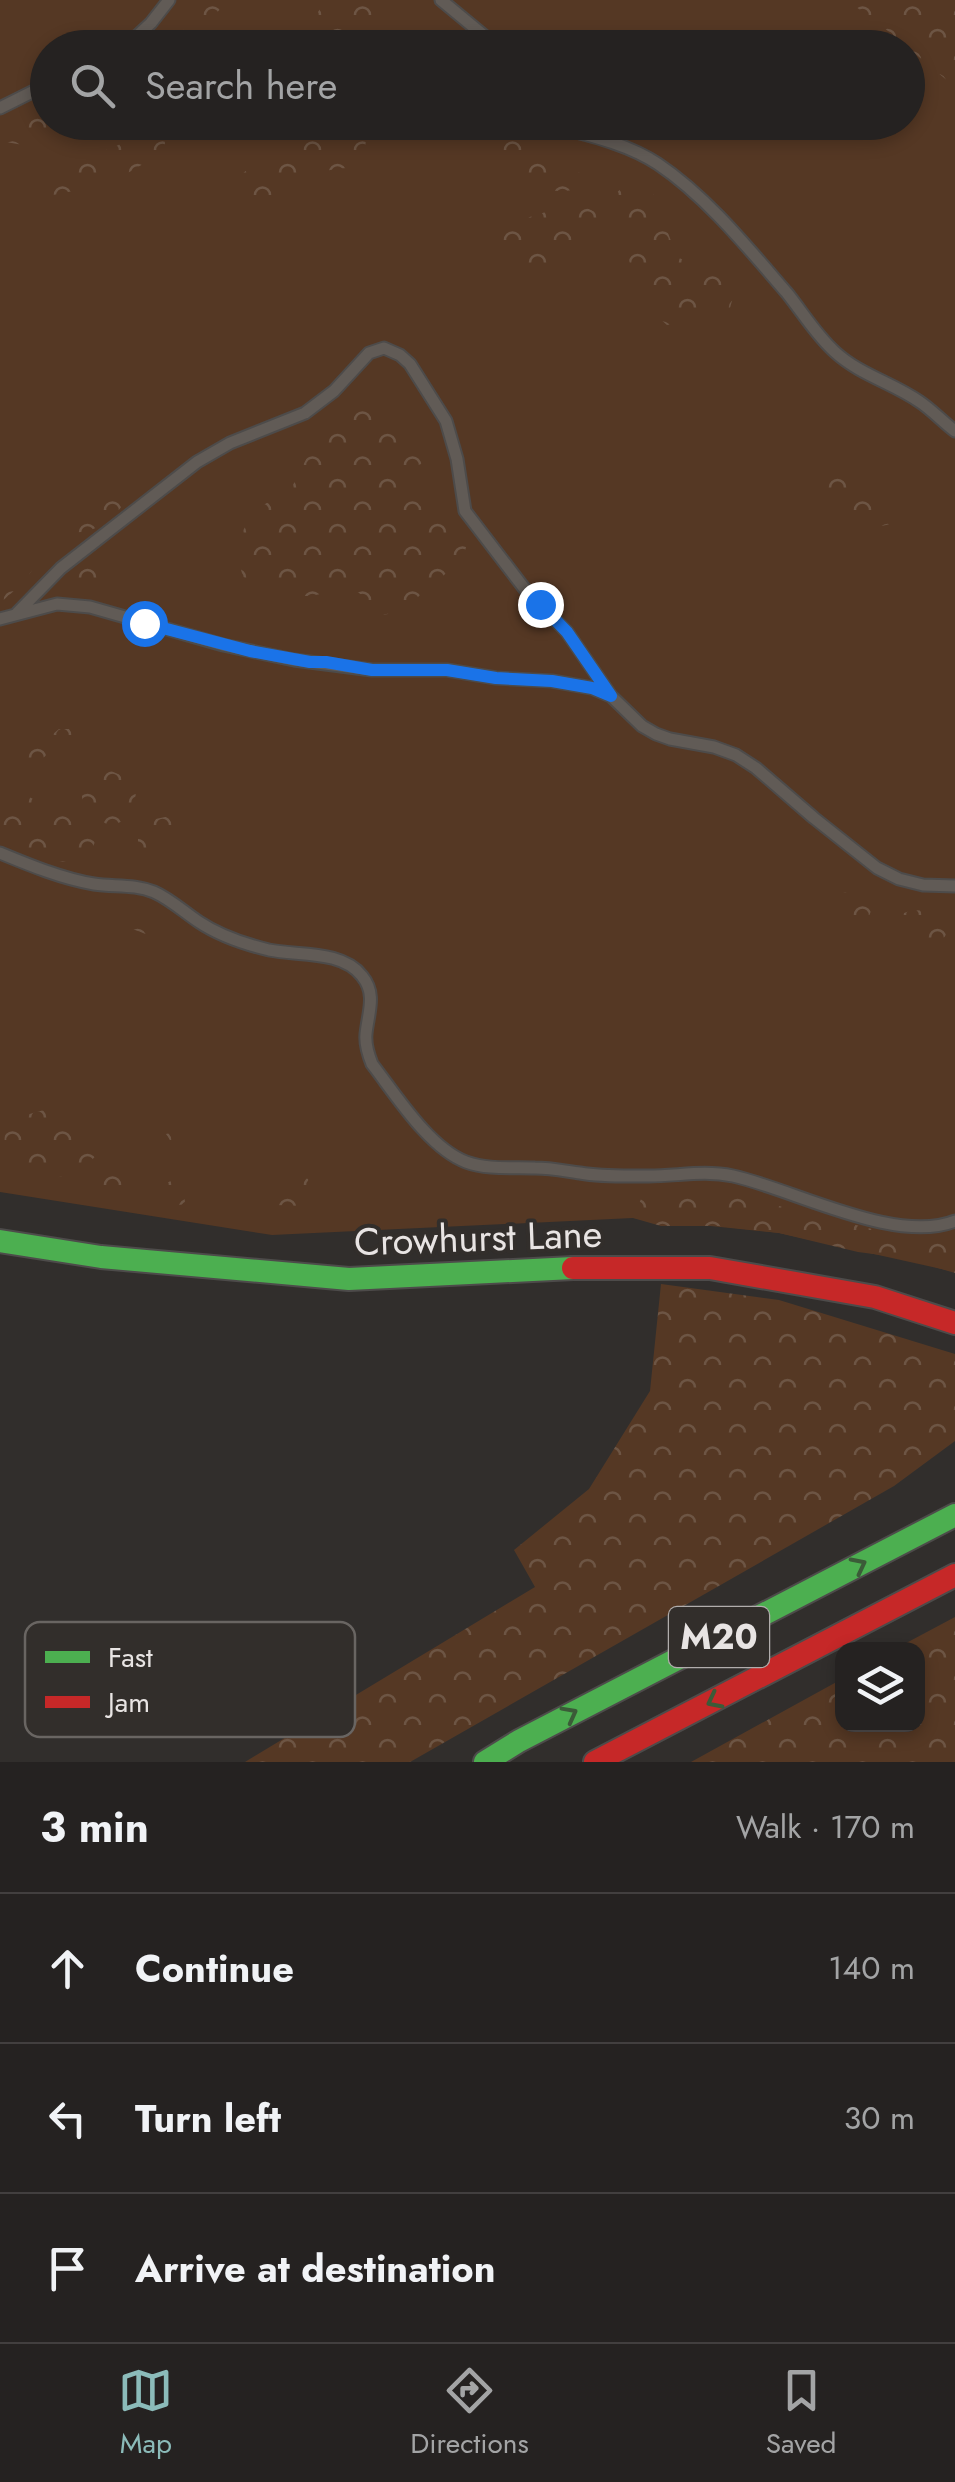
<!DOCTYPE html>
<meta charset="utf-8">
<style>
body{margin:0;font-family:Jost,sans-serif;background:#312f2e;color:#f1f3f6}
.controls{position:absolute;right:30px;bottom:30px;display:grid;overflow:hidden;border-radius:20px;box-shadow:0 5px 15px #0003}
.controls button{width:90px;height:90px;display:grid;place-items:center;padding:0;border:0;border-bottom:2px solid #423f3f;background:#252221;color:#f1f3f6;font:50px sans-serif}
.stop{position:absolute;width:30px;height:30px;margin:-22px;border:8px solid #1a73e8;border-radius:50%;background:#fff}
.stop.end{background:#1a73e8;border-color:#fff;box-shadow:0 2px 10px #0008}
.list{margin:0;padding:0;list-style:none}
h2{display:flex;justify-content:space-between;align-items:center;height:130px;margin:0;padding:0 40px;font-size:42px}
h2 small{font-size:32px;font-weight:400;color:#a3a4a5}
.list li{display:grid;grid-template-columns:65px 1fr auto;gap:30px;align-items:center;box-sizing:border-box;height:150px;padding:0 40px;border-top:2px solid #423f3f}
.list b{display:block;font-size:38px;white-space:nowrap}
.list em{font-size:32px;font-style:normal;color:#a3a4a5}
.icon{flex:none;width:55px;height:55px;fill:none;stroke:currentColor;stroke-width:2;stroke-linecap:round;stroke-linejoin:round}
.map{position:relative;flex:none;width:955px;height:1762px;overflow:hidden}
.search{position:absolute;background:#252221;box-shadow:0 5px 15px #0003;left:30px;right:30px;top:30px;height:110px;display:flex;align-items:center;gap:25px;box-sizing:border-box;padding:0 35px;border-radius:55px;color:#a3a4a5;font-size:38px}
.sheet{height:580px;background:#252221}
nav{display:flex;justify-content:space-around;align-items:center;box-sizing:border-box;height:140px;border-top:2px solid #423f3f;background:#252221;font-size:28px;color:#a3a4a5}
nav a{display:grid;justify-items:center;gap:5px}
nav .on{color:#8bbbb9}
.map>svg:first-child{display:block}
.green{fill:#553824;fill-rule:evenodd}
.forest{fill:url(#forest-crowns)}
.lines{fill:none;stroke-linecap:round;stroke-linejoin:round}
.lane-casing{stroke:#4d4b4a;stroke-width:15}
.fast-casing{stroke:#4d4b4a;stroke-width:26}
.jam-casing{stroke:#4d4b4a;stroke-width:26}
.lane{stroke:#615b56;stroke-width:11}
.fast{stroke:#4caf50;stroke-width:22}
.jam{stroke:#c62828;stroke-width:22}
.oneway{stroke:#3b5b38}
.route{stroke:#1a73e8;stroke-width:12}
.labels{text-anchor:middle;stroke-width:8;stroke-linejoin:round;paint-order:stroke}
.shield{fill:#322e2b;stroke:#b1adac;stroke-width:2.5}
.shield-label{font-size:35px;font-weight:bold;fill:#e8e4e3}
.street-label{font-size:38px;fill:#e8e4e3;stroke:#322e2b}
.key{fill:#322e2b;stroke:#696562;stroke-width:2.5}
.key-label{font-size:28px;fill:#e8e4e3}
</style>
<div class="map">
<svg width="955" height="1762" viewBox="0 0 955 1762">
<defs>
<pattern id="forest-crowns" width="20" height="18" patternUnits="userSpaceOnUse" patternTransform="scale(2.5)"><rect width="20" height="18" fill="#553824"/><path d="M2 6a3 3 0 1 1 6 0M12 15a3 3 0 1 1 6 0" fill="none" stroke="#6d5544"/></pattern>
</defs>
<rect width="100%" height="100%" fill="#312e2c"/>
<path class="green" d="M0,0H955V1272L779,1233L633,1218L272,1235L0,1192ZM48,48H908V122H48Z"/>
<path class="forest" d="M184,0H230L212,17L192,23L170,39L178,8Z
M326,0H372L383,14L379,23L362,28L348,47H309L316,15Z
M846,0H955V87L876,21Z
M47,95L48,122L53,123L35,147L0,141V119Z
M475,123H515L526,147L565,156L582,176L573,190C540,196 510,176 490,151C483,143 479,132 475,123Z
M164,127L165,145L155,157L109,184L53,195L47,175L68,158L93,155Z
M313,134L366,139L363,169C315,163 293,189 254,212L235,202L226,185C254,164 281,148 313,134Z
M642,180L653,193L677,257L690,263L722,269L735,290L728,315L667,325L650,310L632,271L612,197L625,185Z
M565,206L585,207L599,214L600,239L576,257L552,267H539L526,262H499L493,238L507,224Z
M366,408L405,435L426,441L431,460L416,466L411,485L419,505C446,518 450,522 466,547L463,560L425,590L410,605L394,613L382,615C372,609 367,598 359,593C344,584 321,597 304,596C281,596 262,586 243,577L235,547L245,527L262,506L292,487L321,430L340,411Z
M849,475L891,496L895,510L892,523C865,534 844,518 821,506L820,481Z
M130,491C119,517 99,533 70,533V515C89,501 106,495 130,491Z
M49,546L23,583L0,603V565L31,558Z
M105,562L100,579L88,592L64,587C76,574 87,564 105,562Z
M59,729H72L74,742L63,748L50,751L31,771L18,766L22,753L46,740Z
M111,771L125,777L137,788C133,809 132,819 111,826C88,815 72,801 89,775Z
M0,788L10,793H22L83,826L96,839C81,885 29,849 0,839Z
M170,816L176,827L174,846L158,854L146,856L138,845V829L146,821Z
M854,892L867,896L872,908L868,919L844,914L836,909L838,893Z
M128,910C148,914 167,922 177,940L164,941L122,925L118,918Z
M912,910L929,911L945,917L947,933L940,944L927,942L901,932L899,915Z
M44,1110C76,1117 90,1118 101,1151C78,1175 61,1178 29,1182C5,1162 0,1151 8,1120Z
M182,1130L203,1137L193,1151L175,1148L166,1134Z
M130,1168L139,1183L130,1195L118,1197L103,1195L100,1182L113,1169Z
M292,1173L308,1179L312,1200L303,1206L276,1205L275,1180Z
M173,1180L184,1187L185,1204L173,1206L160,1196L162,1185Z
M686,1192L731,1194L872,1229L925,1239L955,1232V1273L904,1258L858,1252L779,1233L718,1226H661L633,1218L641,1199Z
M661,1284L779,1300L955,1354V1441L894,1486L410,1762H245L535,1587L514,1550L589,1489L650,1391Z
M955,1617V1762H691L842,1679V1724H918V1650L895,1649Z"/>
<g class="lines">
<g class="lane-casing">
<path id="lane" d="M441,0L499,48
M124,48L151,23L169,0
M0,108L48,84
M558,122L565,129C596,137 631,146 658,164C707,197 748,248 787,293C803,313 816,335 835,352C860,375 893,383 920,402C932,410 943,422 955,431
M17,613L61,568L197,462L230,443L305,413L334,391L369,353L384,348L400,355L410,364L446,421L457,459L465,511L524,588L567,632L611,696
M0,619L57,604L90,607L223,645L294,660L372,670H447L496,678L552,681L592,688L611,696L642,726L656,734L670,739L714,747L736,755L756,768L814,818L877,868L899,879L923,885L955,886
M0,853C29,865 63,879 94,884C114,887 135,884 154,892C170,899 184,912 199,922C220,936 244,944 269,950C298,956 342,950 362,976C377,994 368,1013 366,1034C365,1044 368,1054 372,1064C396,1095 429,1148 466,1162C488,1170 512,1167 535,1168C551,1168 565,1171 580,1173C603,1177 627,1176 649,1176C678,1176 704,1170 733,1176C793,1189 896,1245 955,1221"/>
</g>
<g class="fast-casing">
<path id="fast" d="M0,1241L101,1257L349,1279L573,1268
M485,1762L519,1741L955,1515"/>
</g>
<g class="jam-casing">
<path id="jam" d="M573,1268H710L875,1297L955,1323
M595,1762L955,1575"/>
</g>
<use href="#lane" class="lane"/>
<use href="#fast" class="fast"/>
<use href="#jam" class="jam"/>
</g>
<defs><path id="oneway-chevron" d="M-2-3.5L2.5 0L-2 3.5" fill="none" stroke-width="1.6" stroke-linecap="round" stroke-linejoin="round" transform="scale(2.5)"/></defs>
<g class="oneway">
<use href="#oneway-chevron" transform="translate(859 1565) rotate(-27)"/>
<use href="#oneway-chevron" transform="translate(714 1701) rotate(153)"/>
<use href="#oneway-chevron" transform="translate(570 1714) rotate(-28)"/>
</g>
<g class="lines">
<path class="route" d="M144,623L250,651L310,662H326L372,670H447L496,678L552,681L592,688L611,696L567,632L540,604"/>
</g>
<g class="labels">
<rect class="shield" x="669" y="1607" width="100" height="60" rx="8"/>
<g class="shield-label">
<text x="719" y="1649">M20</text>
</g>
<g class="street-label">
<text transform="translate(478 1238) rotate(-2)" y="13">Crowhurst Lane</text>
</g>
</g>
<rect x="25" y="1622" width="330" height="115" rx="15" class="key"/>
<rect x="45" y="1651" width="45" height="12" fill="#4caf50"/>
<rect x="45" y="1696" width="45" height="12" fill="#c62828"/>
<g class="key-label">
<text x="108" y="1667">Fast</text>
<text x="108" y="1712">Jam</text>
</g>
</svg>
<div class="controls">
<button><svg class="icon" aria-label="layers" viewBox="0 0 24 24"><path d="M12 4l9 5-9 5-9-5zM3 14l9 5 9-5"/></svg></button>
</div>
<div class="stop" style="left:144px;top:623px"></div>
<div class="stop end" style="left:540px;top:604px"></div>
<div class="search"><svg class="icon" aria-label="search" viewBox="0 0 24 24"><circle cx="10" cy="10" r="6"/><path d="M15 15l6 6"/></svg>Search here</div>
</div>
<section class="sheet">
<h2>3 min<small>Walk · 170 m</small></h2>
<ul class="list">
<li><svg class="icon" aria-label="ahead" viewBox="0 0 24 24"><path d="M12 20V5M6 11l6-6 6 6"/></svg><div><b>Continue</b></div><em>140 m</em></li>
<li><svg class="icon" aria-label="left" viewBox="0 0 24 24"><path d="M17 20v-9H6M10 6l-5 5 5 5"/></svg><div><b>Turn left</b></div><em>30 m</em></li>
<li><svg class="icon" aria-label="arrive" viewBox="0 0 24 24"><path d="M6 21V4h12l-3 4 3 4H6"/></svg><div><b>Arrive at destination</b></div></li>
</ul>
</section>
<nav>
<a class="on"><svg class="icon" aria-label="map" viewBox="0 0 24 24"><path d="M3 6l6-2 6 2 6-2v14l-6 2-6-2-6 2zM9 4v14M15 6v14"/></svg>Map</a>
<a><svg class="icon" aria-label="directions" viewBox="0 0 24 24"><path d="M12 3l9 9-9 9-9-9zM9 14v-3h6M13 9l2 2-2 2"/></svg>Directions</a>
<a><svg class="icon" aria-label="saved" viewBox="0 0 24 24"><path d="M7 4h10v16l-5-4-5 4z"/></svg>Saved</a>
</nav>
